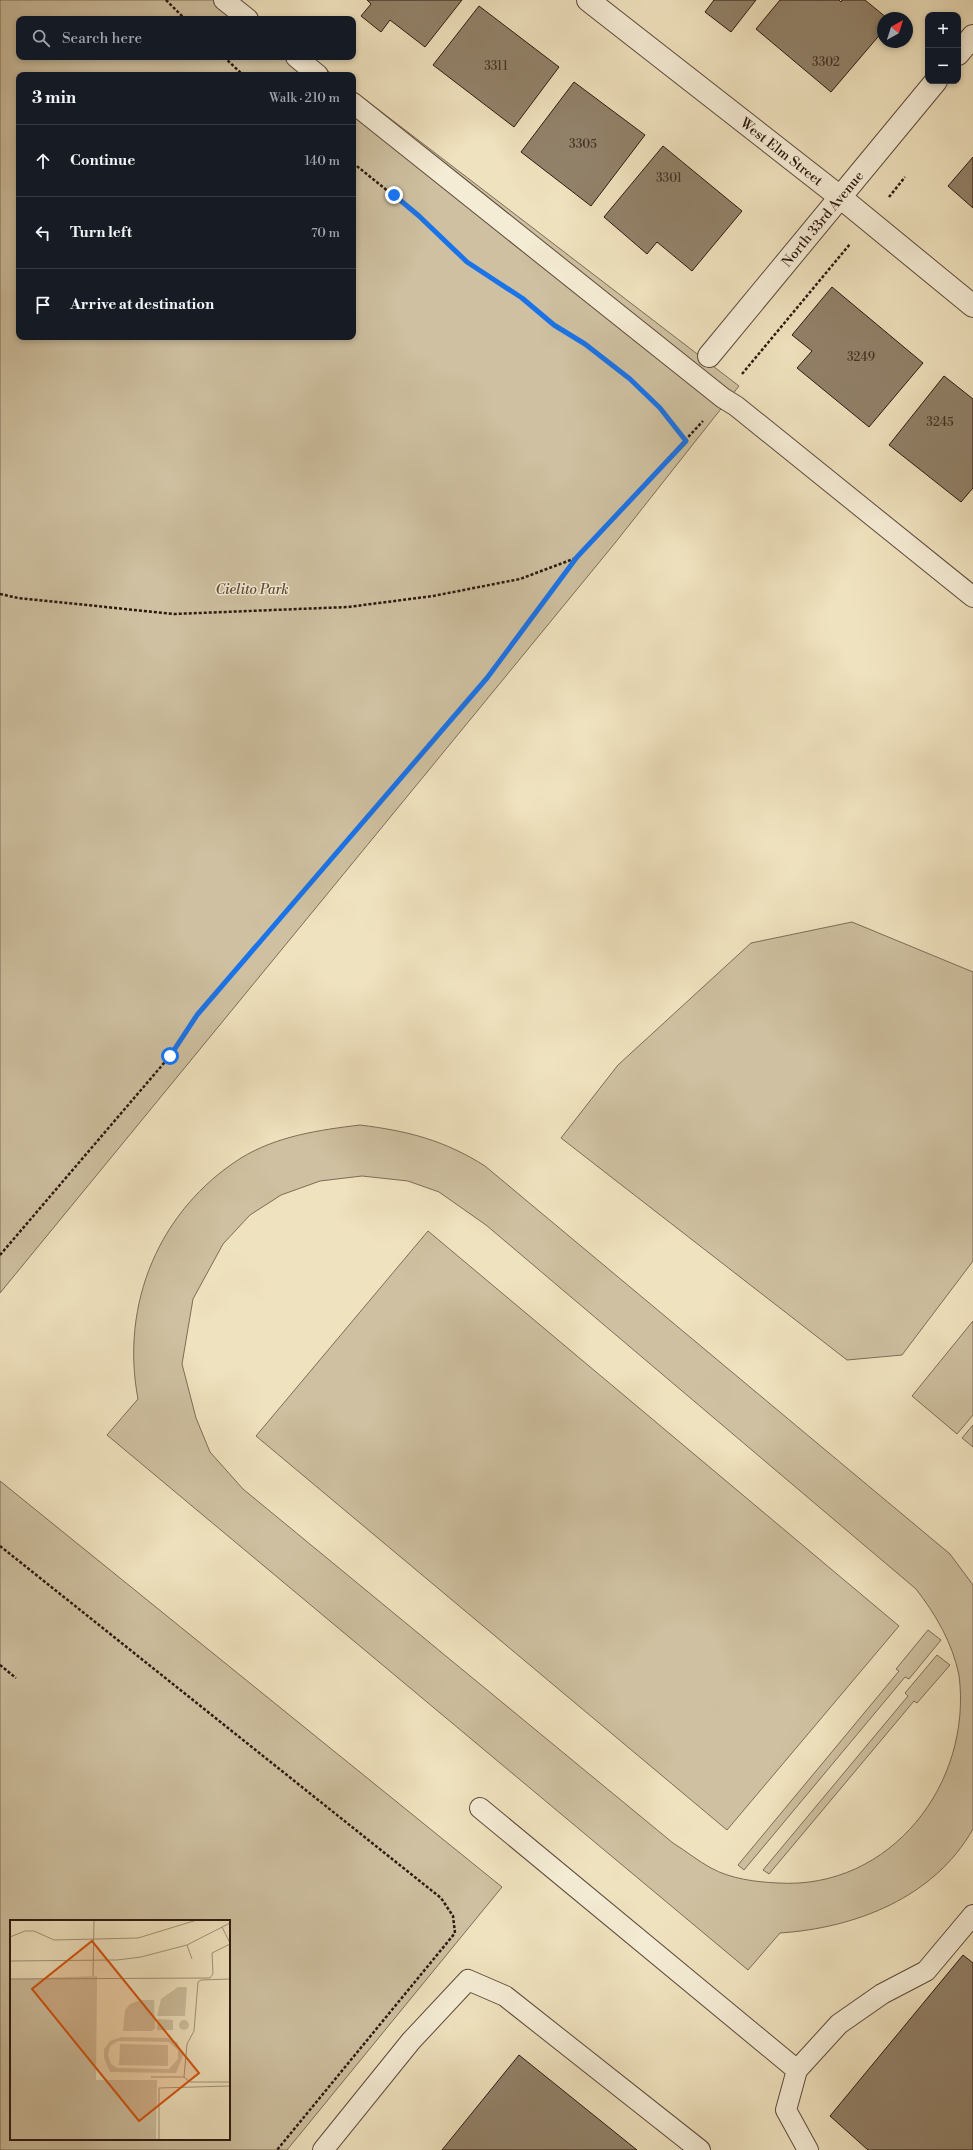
<!DOCTYPE html>
<meta charset="utf-8">
<style>
body{margin:0;font-family:"Libre Bodoni",serif;background:#242831;color:#f1f3f6}
.controls{position:absolute;right:12px;top:12px;display:grid;overflow:hidden;border-radius:8px;box-shadow:0 2px 6px #0003}
.controls button{width:36px;height:36px;display:grid;place-items:center;padding:0;border:0;border-bottom:1px solid #363941;background:#171b24;color:#f1f3f6;font:20px sans-serif}
.compass{position:absolute;left:877px;top:12px;width:36px;height:36px;border-radius:50%;background:#171b24;box-shadow:0 2px 6px #0003;rotate:39deg}
.stop{position:absolute;width:12px;height:12px;margin:-9px;border:3px solid #1a73e8;border-radius:50%;background:#fff}
.stop.end{background:#1a73e8;border-color:#fff;box-shadow:0 1px 4px #0008}
.list{margin:0;padding:0;list-style:none}
h2{display:flex;justify-content:space-between;align-items:center;height:52px;margin:0;padding:0 16px;font-size:17px}
h2 small{font-size:13px;font-weight:400;color:#9ea1a6}
.list li{display:grid;grid-template-columns:26px 1fr auto;gap:12px;align-items:center;box-sizing:border-box;height:72px;padding:0 16px;border-top:1px solid #363941}
.list b{display:block;font-size:15px;white-space:nowrap}
.list em{font-size:13px;font-style:normal;color:#9ea1a6}
.icon{flex:none;width:22px;height:22px;fill:none;stroke:currentColor;stroke-width:2;stroke-linecap:round;stroke-linejoin:round}
.map{position:relative;flex:none;width:973px;height:2150px;overflow:hidden}
.search{position:absolute;background:#171b24;box-shadow:0 2px 6px #0003;left:16px;top:16px;width:340px;height:44px;display:flex;align-items:center;gap:10px;box-sizing:border-box;padding:0 14px;border-radius:8px;color:#9ea1a6;font-size:15px}
.panel{position:absolute;background:#171b24;box-shadow:0 2px 6px #0003;left:16px;top:72px;width:340px;height:268px;border-radius:8px}
.map>svg:first-child{display:block}
.green{fill:#cec0a0;stroke:#7e6c58;fill-rule:evenodd}
.building{fill:#92826a;stroke:#2d1910}
.lines{fill:none;stroke-linecap:round;stroke-linejoin:round}
.service-casing{stroke:#5e4b3c;stroke-width:22}
.minor-casing{stroke:#5e4b3c;stroke-width:24}
.path{stroke:#2d1910;stroke-width:2.5;stroke-dasharray:3 2;stroke-linecap:butt}
.service{stroke:#f5ecd5;stroke-width:20}
.minor{stroke:#f5ecd5;stroke-width:22}
.route{stroke:#1a73e8;stroke-width:5}
.labels{text-anchor:middle;stroke-width:3;stroke-linejoin:round;paint-order:stroke}
.number-label{font-size:12px;fill:#463326}
.street-label{font-size:14px;fill:#2d1910;stroke:#f5ecd5}
.park-label{font-size:14px;font-style:italic;fill:#5d4b3b;stroke:#f5ecd5}
.inset-road{fill:none;stroke:#a19278;stroke-width:1}
.view{fill:#d5530c;fill-opacity:0.15;stroke:#d5530c;stroke-width:2}
.inset-edge{fill:none;stroke:#2d1910;stroke-width:2}
</style>
<div class="map">
<svg width="973" height="2150" viewBox="0 0 973 2150">
<rect width="100%" height="100%" fill="#efe2be"/>
<filter id="stains"><feTurbulence type="fractalNoise" baseFrequency=".005" numOctaves="4"/><feColorMatrix values="0 0 0 0 .2 0 0 0 0 .09 0 0 0 0 .02 0 0 0 .5 -.17"/></filter>
<radialGradient id="worn" r=".72"><stop offset=".6" stop-color="#630" stop-opacity="0"/><stop offset="1" stop-color="#630" stop-opacity=".3"/></radialGradient>
<path class="green" d="M0,0H235L260,19H19V57H310L333,75H19V337H353V90L739,386L615,543L0,1293Z
M852,922L973,972V1261L902,1355L847,1360L561,1138L618,1065L751,943Z
M360,1125C408,1131 444,1140 485,1166L950,1554L973,1585V1829C934,1898 855,1928 780,1933L748,1970L107,1435L138,1399C120,1304 159,1210 241,1158C277,1136 319,1130 360,1125ZM362,1176L408,1181L439,1192L486,1225L916,1589C936,1615 952,1642 959,1675C973,1784 890,1890 778,1883C756,1882 731,1879 711,1868C698,1861 686,1851 673,1843L243,1489L210,1452L196,1418L182,1364L193,1299L223,1244L250,1215L281,1195L320,1181Z
M428,1231L899,1626L727,1830L256,1436Z
M973,1321V1415L957,1434L912,1396Z
M973,1425V1447L962,1438Z
M0,1481L502,1887L287,2150H0ZM11,1921H229V2139H11Z
M928,1630L941,1640L909,1679L905,1677L744,1870L738,1865L899,1671L896,1669Z
M937,1655L950,1665L917,1703L914,1701L769,1874L763,1870L908,1696L905,1693Z"/>
<path class="building" d="M367,0H462L425,47L390,20L381,32L361,16L371,4Z
M714,0H756L731,32L705,12Z
M780,0H839L841,2L842,0H865L887,18H883V31L831,92L756,29Z
M479,6L559,67L514,127L433,65Z
M574,82L645,135L591,206L521,152Z
M663,146L742,211L692,271L657,242L647,254L604,217Z
M973,157V208L948,186Z
M832,287L923,363L869,427L797,368L812,351L792,335Z
M944,376L973,399V488L961,502L889,445Z
M963,1955L973,1963V2150H868L830,2116Z
M519,2055L637,2150H442Z"/>
<g class="lines">
<g class="service-casing">
<path id="service" d="M224,0L248,19
M296,57L318,75
M353,103L723,398L736,406L973,597
M480,1808L797,2070
M323,2150L411,2041L468,1980L505,1996L700,2150
M808,2150L786,2110L797,2070L839,2024L882,1994L926,1971L973,1915"/>
</g>
<g class="minor-casing">
<g id="minor">
<path id="s1" d="M588,0L840,197L973,306"/>
<path d="M958,54L973,36"/>
<path id="s2" d="M709,356L936,81"/>
</g>
</g>
<path class="path" d="M166,0L185,19
M224,57L243,75
M353,163L419,216L467,262L522,298L555,325L585,344L630,379L660,408L686,441
M889,197L905,177
M742,374L850,244
M0,594L18,598L174,614L348,607L433,596L520,579L576,558
M0,1255L170,1056L197,1015L487,678L577,557L703,421
M0,1546L441,1898L453,1916L455,1933L277,2150
M0,1665L16,1678"/>
<use href="#service" class="service"/>
<use href="#minor" class="minor"/>
</g>
<g class="lines">
<path class="route" d="M170,1056L197,1015L487,678L577,557L686,441L660,408L630,379L585,344L554,325L522,298L467,262L419,216L394,195"/>
</g>
<g class="labels">
<g class="number-label">
<text x="826" y="66">3302</text>
<text x="496" y="70">3311</text>
<text x="583" y="148">3305</text>
<text x="669" y="182">3301</text>
<text x="861" y="361">3249</text>
<text x="940" y="426">3245</text>
</g>
<g class="street-label">
<text dy="5" stroke="none"><textPath href="#s1" startOffset="246">West Elm Street</textPath></text>
<text dy="5" stroke="none"><textPath href="#s2" startOffset="178">North 33rd Avenue</textPath></text>
</g>
<g class="park-label">
<text x="252" y="594">Cielito Park</text>
</g>
</g>
<g transform="translate(10 1920)">
<rect width="220" height="220" fill="#efe2be"/>
<path d="M87,56L86,160H147L146,220H0V59ZM168,67H177L175,96H147L151,79ZM131,80H144L145,108L142,111H113L115,90L120,84ZM148,99L163,100V110H147ZM169 105a5 5 0 1 1 10 0a5 5 0 1 1-10 0ZM112,117L158,118L167,122L173,135L166,153L100,152L94,138V129L100,121ZM108,121L159,122L168,130V139L159,149L107,148L101,144L98,135L100,126ZM110,124L158,125V146L109,145Z" fill="#cec0a0" fill-rule="evenodd"/>
<path class="inset-road" d="M51,0H114M212,7L220,23M0,17L15,11H24L44,20L128,18L187,0M177,25L182,39M0,41L107,40L131,37L177,25L220,3M83,56L84,0M0,59L200,58L203,54L202,33L220,24M220,59L191,60L188,62L184,111L177,124L174,157L180,162H220M141,157H174M149,220V168L220,166"/>
<path class="view" d="M82,21L189,153L129,201L22,69Z"/>
<rect width="220" height="220" class="inset-edge"/>
</g>
<rect width="100%" height="100%" filter="url(#stains)"/>
<rect width="100%" height="100%" fill="url(#worn)"/>
</svg>
<div class="controls">
<button>+</button>
<button>−</button>
</div>
<svg class="compass" viewBox="-18 -18 36 36"><path d="M0-13l5 13h-10z" fill="#e53935"/><path d="M0 13l5-13h-10z" fill="#9ea1a6"/></svg>
<div class="stop" style="left:170px;top:1056px"></div>
<div class="stop end" style="left:394px;top:195px"></div>
<div class="search"><svg class="icon" aria-label="search" viewBox="0 0 24 24"><circle cx="10" cy="10" r="6"/><path d="M15 15l6 6"/></svg>Search here</div>
<section class="panel">
<h2>3 min<small>Walk · 210 m</small></h2>
<ul class="list">
<li><svg class="icon" aria-label="ahead" viewBox="0 0 24 24"><path d="M12 20V5M6 11l6-6 6 6"/></svg><div><b>Continue</b></div><em>140 m</em></li>
<li><svg class="icon" aria-label="left" viewBox="0 0 24 24"><path d="M17 20v-9H6M10 6l-5 5 5 5"/></svg><div><b>Turn left</b></div><em>70 m</em></li>
<li><svg class="icon" aria-label="arrive" viewBox="0 0 24 24"><path d="M6 21V4h12l-3 4 3 4H6"/></svg><div><b>Arrive at destination</b></div></li>
</ul>
</section>
</div>
